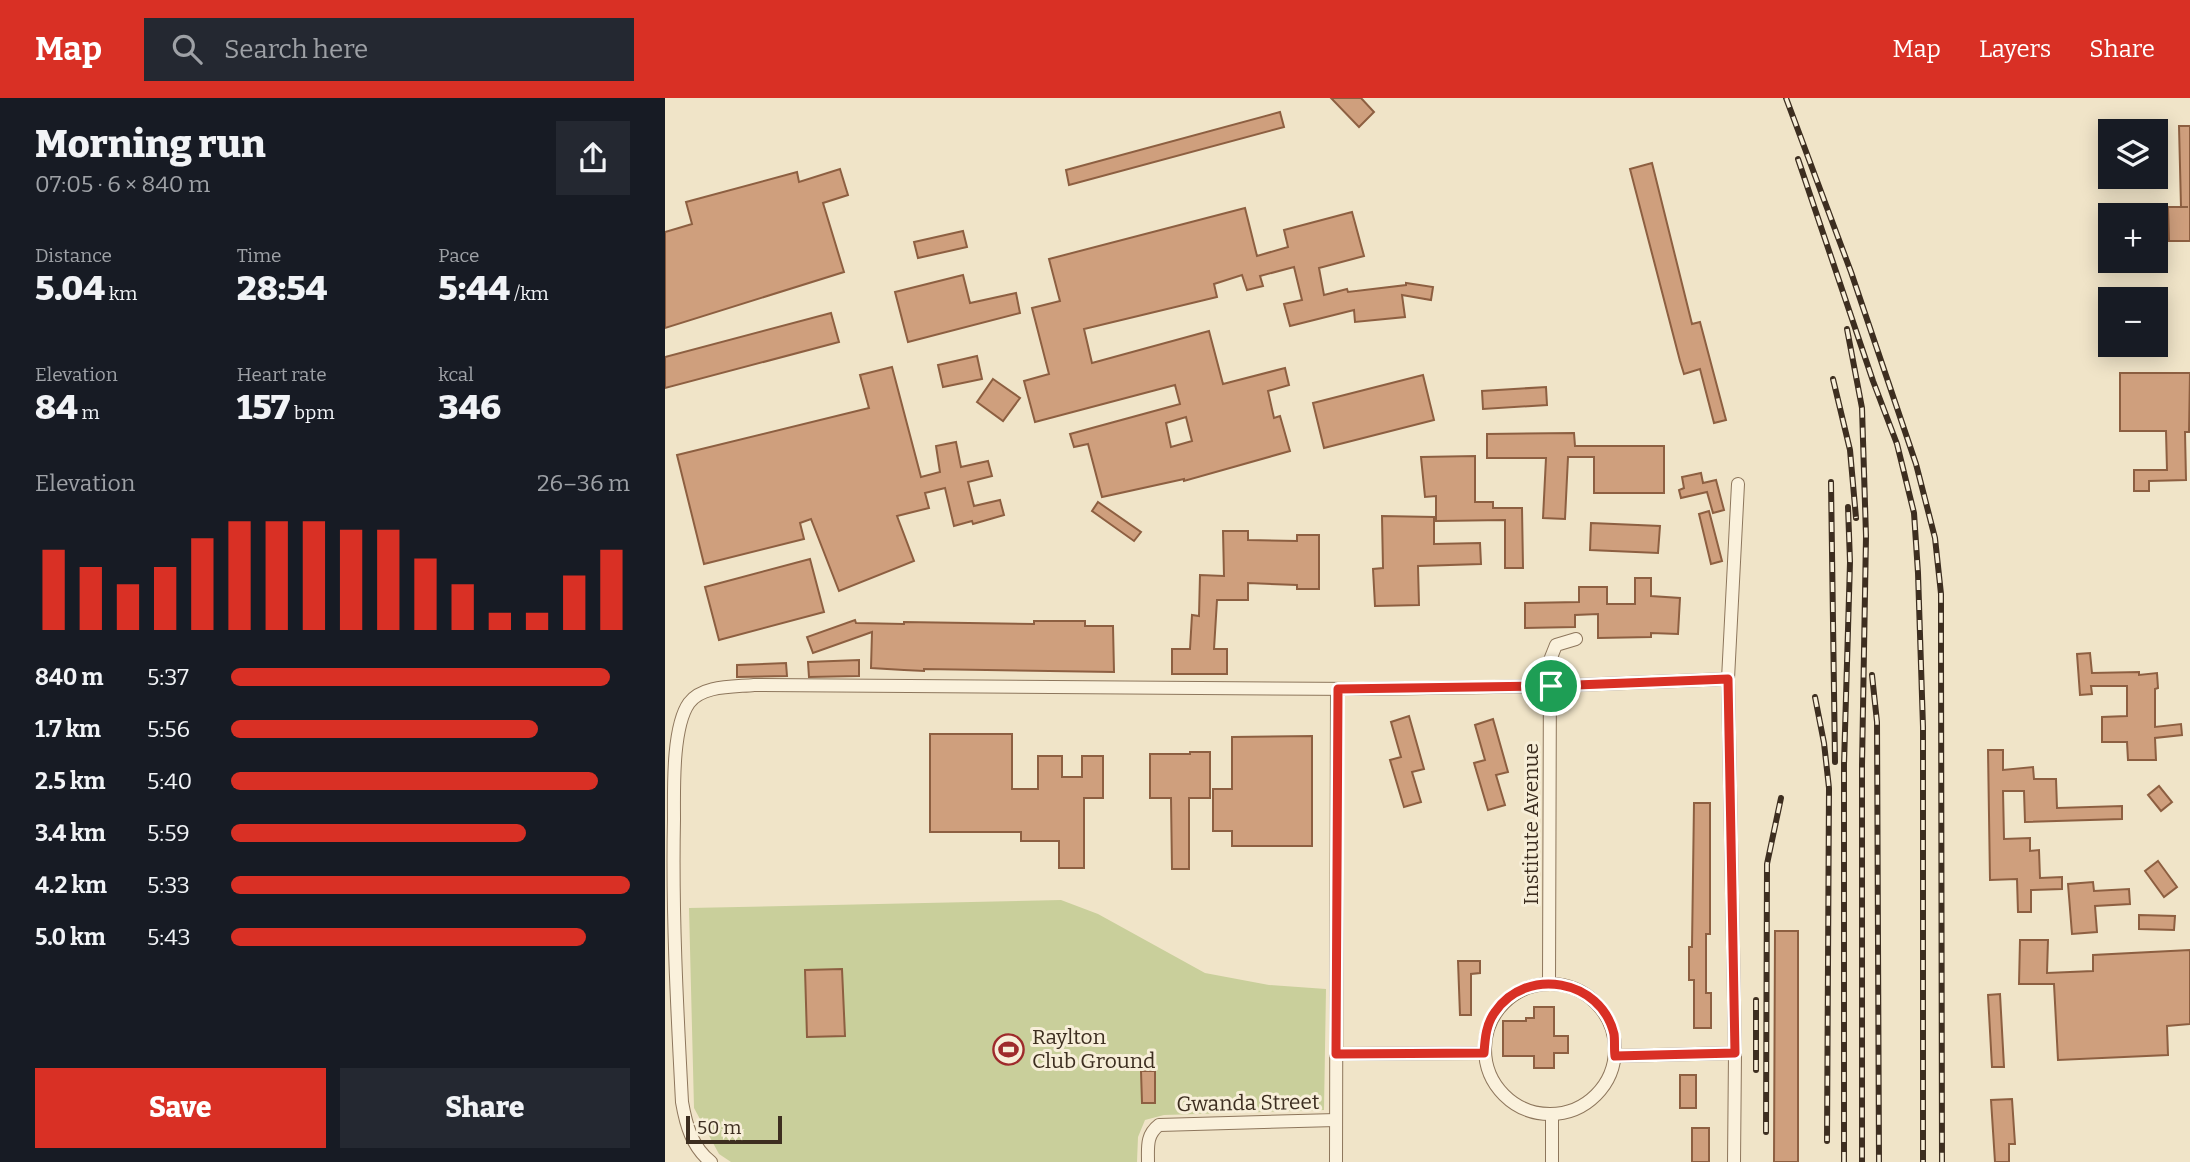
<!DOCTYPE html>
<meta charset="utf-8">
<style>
:root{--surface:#171b24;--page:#242831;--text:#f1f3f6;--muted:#9ea1a6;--accent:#d93025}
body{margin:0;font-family:Bitter,serif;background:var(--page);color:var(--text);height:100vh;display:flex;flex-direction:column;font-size:26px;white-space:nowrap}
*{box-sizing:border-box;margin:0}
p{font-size:23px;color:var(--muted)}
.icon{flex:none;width:38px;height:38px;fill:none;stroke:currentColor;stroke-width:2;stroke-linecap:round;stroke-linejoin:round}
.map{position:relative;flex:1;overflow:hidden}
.sheet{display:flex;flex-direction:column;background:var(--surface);width:665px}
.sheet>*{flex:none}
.controls{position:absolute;left:1433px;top:21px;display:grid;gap:14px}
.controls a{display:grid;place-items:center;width:70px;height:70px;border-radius:0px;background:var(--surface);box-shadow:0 4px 18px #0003;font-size:35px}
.scale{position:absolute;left:21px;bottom:18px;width:96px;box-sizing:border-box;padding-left:7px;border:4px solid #3d2e20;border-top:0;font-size:19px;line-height:24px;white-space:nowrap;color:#3d2e20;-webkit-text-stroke:5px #f7eed8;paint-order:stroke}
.pin{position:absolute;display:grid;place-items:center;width:60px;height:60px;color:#fff;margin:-30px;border:4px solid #fff;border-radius:50%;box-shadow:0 2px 7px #0007}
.round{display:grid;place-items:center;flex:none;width:74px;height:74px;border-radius:0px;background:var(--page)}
.headline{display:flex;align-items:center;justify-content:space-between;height:119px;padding:0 35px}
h1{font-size:38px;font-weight:800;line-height:52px}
.metrics{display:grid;grid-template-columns:repeat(3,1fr);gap:10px;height:119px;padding:7px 35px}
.metrics div{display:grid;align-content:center}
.metrics b{font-size:35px;font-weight:800}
.metrics small{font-size:19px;font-weight:400}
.metrics p{font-size:19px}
.chart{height:196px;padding:14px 35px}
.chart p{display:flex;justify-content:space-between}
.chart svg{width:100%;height:126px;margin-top:7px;stroke:var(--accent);stroke-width:6}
.action{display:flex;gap:14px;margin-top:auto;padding:14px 35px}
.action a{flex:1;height:80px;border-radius:0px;background:var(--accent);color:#fff;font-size:28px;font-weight:800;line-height:80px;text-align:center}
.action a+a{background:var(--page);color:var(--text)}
ul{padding:0 35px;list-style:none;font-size:23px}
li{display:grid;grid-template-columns:112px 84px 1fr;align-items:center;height:52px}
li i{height:18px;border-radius:9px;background:var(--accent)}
header{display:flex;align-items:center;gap:42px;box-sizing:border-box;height:98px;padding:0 35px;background:var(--accent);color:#fff}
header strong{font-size:33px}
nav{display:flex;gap:38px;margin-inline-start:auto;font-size:24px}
.search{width:490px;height:63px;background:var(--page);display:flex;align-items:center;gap:18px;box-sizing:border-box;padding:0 24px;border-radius:0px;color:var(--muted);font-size:26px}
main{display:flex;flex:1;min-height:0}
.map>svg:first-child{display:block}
.green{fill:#c9cf9b}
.building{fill:#cf9f7d;stroke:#8d5f41;stroke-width:2;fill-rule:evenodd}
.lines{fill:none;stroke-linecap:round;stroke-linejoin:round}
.minor-casing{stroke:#8d765c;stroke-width:14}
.minor{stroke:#faf1dc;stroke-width:12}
.rail-casing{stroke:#3d2e20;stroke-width:6}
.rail{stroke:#f7eed8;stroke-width:3.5;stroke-dasharray:10;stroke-linecap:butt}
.route-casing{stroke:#fff;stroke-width:14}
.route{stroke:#d93025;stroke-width:9}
.labels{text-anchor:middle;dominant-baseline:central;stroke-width:6;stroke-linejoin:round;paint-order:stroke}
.street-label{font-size:21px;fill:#3d2e20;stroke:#f7eed8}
.poi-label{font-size:21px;fill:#3d2e20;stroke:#f7eed8;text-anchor:start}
</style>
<header>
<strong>Map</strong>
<div class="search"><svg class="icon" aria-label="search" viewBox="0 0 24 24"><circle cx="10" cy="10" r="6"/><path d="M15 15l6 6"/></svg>Search here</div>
<nav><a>Map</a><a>Layers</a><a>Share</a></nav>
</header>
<main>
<section class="sheet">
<div class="headline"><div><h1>Morning run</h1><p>07:05 · 6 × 840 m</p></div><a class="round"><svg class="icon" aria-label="share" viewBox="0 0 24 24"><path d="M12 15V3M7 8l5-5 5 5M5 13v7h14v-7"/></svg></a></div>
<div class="metrics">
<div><p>Distance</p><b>5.04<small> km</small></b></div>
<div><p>Time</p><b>28:54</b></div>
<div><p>Pace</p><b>5:44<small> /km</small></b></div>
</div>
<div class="metrics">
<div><p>Elevation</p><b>84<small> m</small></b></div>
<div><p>Heart rate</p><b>157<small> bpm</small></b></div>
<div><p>kcal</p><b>346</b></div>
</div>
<div class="chart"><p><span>Elevation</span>26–36 m</p>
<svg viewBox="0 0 160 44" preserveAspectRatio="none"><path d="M5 44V16M15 44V22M25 44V28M35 44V22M45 44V12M55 44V6M65 44V6M75 44V6M85 44V9M95 44V9M105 44V19M115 44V28M125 44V38M135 44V38M145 44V25M155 44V16"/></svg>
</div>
<ul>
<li><b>840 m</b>5:37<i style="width:95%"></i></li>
<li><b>1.7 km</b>5:56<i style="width:77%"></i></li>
<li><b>2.5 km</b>5:40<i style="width:92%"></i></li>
<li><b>3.4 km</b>5:59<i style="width:74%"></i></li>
<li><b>4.2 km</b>5:33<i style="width:100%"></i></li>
<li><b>5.0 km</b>5:43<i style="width:89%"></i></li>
</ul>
<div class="action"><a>Save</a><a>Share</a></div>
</section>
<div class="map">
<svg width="1525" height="1064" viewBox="0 0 1525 1064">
<rect width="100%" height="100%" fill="#f0e4c8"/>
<path class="green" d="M396,802L433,816L540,875L604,887L661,891L659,1012L499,1017L480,1022L473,1039L472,1064H66L54,1056L29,1010L24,810Z"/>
<g class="building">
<path d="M666,0H696L709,14L694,29Z"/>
<path d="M615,14L619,29L404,87L401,72Z"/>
<path d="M1514,28H1525V143H1504L1503,109H1523H1516Z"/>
<path d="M987,65L1027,226L1035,224L1061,322L1049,325L1035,271L1019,276L1015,263L965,71Z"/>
<path d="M175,71L183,97L158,105L179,174L0,230V134L27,126L21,104L132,74L134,84Z"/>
<path d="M580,110L592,158L623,149L619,132L687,114L699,158L654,170L659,197L682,191L683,194L741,187V185L768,189L766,202L737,197L740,219L690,224L689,212L625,228L619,206L637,202L629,169L595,178L598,188L582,192L577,177L549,186L552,199L419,231L427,265L544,233L558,286L620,270L624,287L603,293L609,320L615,318L625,353L519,383V381L437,399L423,346L409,349L405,336L515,306L510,287L370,324L359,283L384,276L367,210L395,203L384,161ZM521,319L527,343L506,349L501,325Z"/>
<path d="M298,133L302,149L253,160L249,144Z"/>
<path d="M298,177L305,205L351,195L355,215L243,244L230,194Z"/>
<path d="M166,215L174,244L0,290V259Z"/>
<path d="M312,258L317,281L278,289L273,267Z"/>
<path d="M227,269L256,379L275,374L271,348L291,344L296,369L323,363L327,378L303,384L309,408L335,402L339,417L308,426L307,423L289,428L280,390L260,395L264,410L232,418L249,463L174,493L146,421L135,425L139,441L39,466L12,357L204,310L195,277Z"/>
<path d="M1455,275H1525L1524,334H1520L1521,382L1484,383V393H1469V372H1502L1501,333H1455Z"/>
<path d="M758,277L769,322L659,350L648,305Z"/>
<path d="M328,281L355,300L338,323L312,304Z"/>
<path d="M881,289L882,307L818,311L817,293Z"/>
<path d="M909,335L910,348H999V395H929V359H903L900,421L878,420L881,360H822V336Z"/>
<path d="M810,358V404H828V410H857L858,470H840V422L771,423V398L760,399L756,359Z"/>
<path d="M1036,375L1038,385L1051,382L1059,412L1048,415L1042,394L1016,400L1014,392L1019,390L1017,379Z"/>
<path d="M433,404L476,434L469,443L427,413Z"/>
<path d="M1044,413L1057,463L1046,466L1034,416Z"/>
<path d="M717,418L769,419V446L815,445L816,466L753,468L754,507L710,508L708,471L718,470Z"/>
<path d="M926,425L995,428L993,455L925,452Z"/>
<path d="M558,433H583V442L632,443V437H654V491H632V487L583,485V502H552L549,551H562V576H507V551H525L527,517L534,518L535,477L559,478Z"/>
<path d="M145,461L159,514L54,542L40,489Z"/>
<path d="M970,480H986V498L1015,500L1013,536L986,535V539L933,540V516L910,517V529L860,530V505L914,504V489H942V506H970Z"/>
<path d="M190,522L191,525L239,526V524L369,526V523H420V528H448L449,574L259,571V573L239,572L206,570L207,534L148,555L142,539Z"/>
<path d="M1425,555L1427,575L1474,574V577L1492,575L1493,590L1490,591V629L1516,626L1517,637L1490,640L1491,662H1463L1462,644H1437V619L1462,618V588H1426L1427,596L1415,597L1412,556Z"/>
<path d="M194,562V578L144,579L143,564Z"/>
<path d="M121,565L122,578L72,579V567Z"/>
<path d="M744,618L759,671L747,674L756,704L739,709L725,662L736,659L726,624Z"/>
<path d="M828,621L843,674L831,677L840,707L823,712L809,665L820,662L810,627Z"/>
<path d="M265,636H347V691H373V658H397V679H417V658H438V700H419V770H394V743H356V734H265Z"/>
<path d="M647,638V748H567V733H548V691H567V639Z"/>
<path d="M1323,652H1338V672L1368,669L1369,681H1391L1392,710L1457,708V721L1360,724L1359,693H1338L1339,741L1365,740V753L1374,752L1375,780L1397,779V791L1366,792V814H1353L1352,781L1325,782Z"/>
<path d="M525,654H545V700H524V771H507L506,700H485V656H525Z"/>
<path d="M1494,688L1507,704L1496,713L1483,697Z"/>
<path d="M1029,705H1045V836H1041V895H1046V930H1029V882H1024V849H1027Z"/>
<path d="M1493,763L1512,789L1499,799L1480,773Z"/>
<path d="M1428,784L1429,793L1464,791L1465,806L1430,808L1432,834L1407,836L1403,786Z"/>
<path d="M1474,817L1510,818L1509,832L1474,831Z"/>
<path d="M1110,833H1133V1064H1109Z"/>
<path d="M1355,842H1383L1382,875L1428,873V857L1525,852V926L1502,928L1503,957L1393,962L1389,886H1354Z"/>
<path d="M793,863H815V875L806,876V917H795Z"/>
<path d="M177,871L180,938L142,939L140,872Z"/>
<path d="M1335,896L1339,969H1327L1323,897Z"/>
<path d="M869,909H889V938H903V955H889V970H869V958H838V923H861V920H869Z"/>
<path d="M476,973H490V1005H477Z"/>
<rect x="1015" y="977" width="16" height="33"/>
<path d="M1347,1001L1350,1046H1344V1064H1330L1326,1002Z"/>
<rect x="1027" y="1030" width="17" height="34"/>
</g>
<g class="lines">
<defs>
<g id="minor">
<path d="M884,885L885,562L891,547L911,541"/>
<circle cx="885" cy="951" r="65"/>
<path d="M671,956L819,955"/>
<path d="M950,958L1070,955"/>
<path d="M46,1064C27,1049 21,1027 17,1004C12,909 7,815 9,721C9,692 7,629 24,605C37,587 69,589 89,587L697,591L886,588L1063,581"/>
<path d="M483,1064C483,1049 481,1037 494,1027L671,1022"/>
<path d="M671,1064L672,591"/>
<path d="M887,1064V1017"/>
<path d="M1069,1064L1070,955L1063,581L1073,386"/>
</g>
</defs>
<use href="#minor" class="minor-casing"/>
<use href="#minor" class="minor"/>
<defs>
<g id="rail">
<path d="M1121,0L1186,174L1251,366L1270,440L1276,496V556L1277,1064"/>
<path d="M1133,61L1208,283L1232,346L1249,415L1253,475L1258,629V1064"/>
<path d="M1182,231L1197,310L1201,438L1197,667V1064"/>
<path d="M1168,281L1185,352L1191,420"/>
<path d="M1166,384L1170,664"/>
<path d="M1207,577L1212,624L1214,1064"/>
<path d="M1150,599L1159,645L1164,690L1162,1043"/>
<path d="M1091,972V902"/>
<path d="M1101,1034L1102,766L1116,700"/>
<path d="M1179,1064V666L1185,464L1183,409"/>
</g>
</defs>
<use href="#rail" class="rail-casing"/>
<use href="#rail" class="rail"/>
</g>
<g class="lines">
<defs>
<path id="route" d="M1063,581L1070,955L950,958C949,951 950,943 949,936C936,881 861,868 830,914C821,926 820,941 819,955L671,956L673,591L886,588Z"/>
</defs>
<use href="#route" class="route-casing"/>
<use href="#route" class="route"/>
</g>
<defs>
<symbol id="stadium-ring" viewBox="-11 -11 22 22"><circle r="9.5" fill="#f7eed8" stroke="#9e2a2b" stroke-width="1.5"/><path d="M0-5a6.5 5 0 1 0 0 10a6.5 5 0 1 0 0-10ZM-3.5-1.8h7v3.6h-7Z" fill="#9e2a2b"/></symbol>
</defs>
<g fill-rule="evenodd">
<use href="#stadium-ring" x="326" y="934" width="35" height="35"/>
</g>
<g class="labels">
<g class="street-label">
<text transform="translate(866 726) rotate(-90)">Institute Avenue</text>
<text transform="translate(583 1005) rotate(-1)">Gwanda Street</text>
</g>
<g class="poi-label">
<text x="367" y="939">Raylton<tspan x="367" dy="24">Club Ground</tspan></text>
</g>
</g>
</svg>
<div class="controls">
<a><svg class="icon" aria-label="layers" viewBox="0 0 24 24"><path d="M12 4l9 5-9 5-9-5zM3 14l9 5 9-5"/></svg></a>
<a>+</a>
<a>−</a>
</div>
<div class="scale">50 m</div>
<div class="pin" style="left:886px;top:588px;background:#1e9e55"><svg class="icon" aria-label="arrive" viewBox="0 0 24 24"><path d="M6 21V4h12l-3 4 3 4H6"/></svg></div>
</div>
</main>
